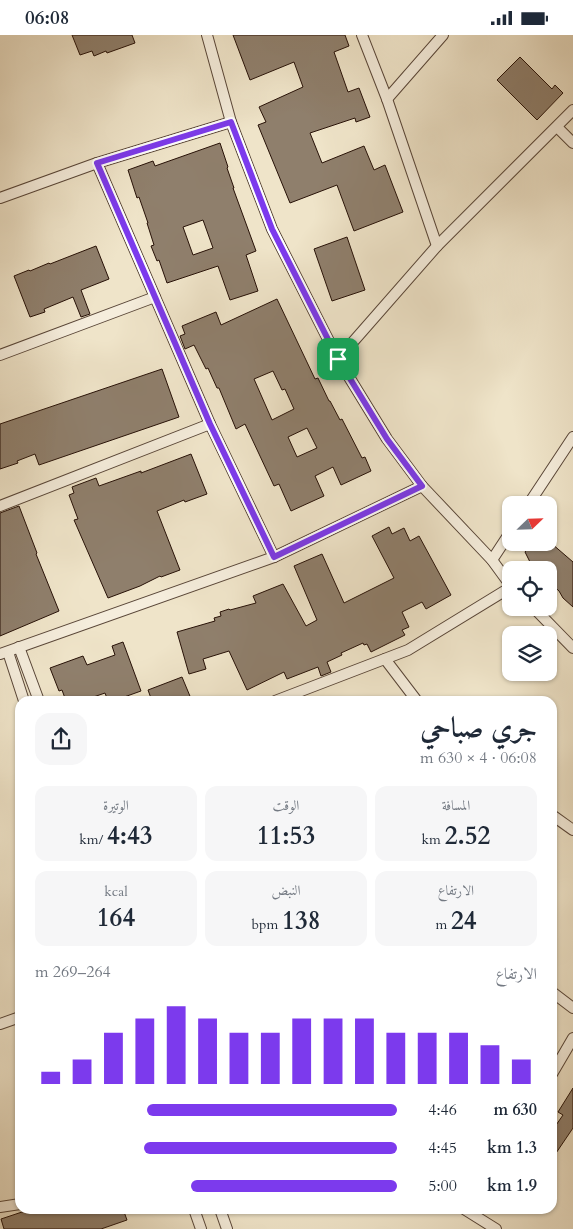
<!DOCTYPE html>
<html lang="ar">
<meta charset="utf-8">
<style>
:root{--surface:#fff;--page:#f6f6f7;--text:#1f2937;--muted:#747a83;--accent:#7c3aed}
body{margin:0;font-family:Cardo,Amiri,serif;background:var(--page);color:var(--text);direction:rtl;height:100vh;display:flex;flex-direction:column;font-size:19px;white-space:nowrap}
*{box-sizing:border-box;margin:0}
p{font-size:16px;color:var(--muted)}
.icon{flex:none;width:28px;height:28px;fill:none;stroke:currentColor;stroke-width:2;stroke-linecap:round;stroke-linejoin:round}
.map{position:relative;flex:1;overflow:hidden;direction:ltr}
.drawer{position:absolute;left:15px;top:661px;width:542px;height:518px;display:flex;flex-direction:column;background:var(--surface);border-radius:15px;box-shadow:0 1px 4px #0004;direction:rtl}
.drawer>*{flex:none}
.needle{width:32px;rotate:67deg}
.fabs{position:absolute;left:502px;top:461px;display:grid;gap:10px}
.fabs a{display:grid;place-items:center;width:55px;height:55px;border-radius:10px;background:var(--surface);box-shadow:0 1px 4px #0004;font-size:25px}
.pin{position:absolute;display:grid;place-items:center;width:42px;height:42px;color:#fff;margin:-21px;border-radius:10px;box-shadow:0 2px 8px #0006}
.round{display:grid;place-items:center;flex:none;width:52px;height:52px;border-radius:15px;background:var(--page)}
.summary{display:flex;align-items:center;justify-content:space-between;height:85px;padding:0 20px}
h1{font-size:28px;font-weight:600;line-height:38px}
.stats{display:grid;grid-template-columns:repeat(3,1fr);gap:8px;height:85px;padding:5px 20px}
.stats div{display:grid;align-content:center;border-radius:12px;background:var(--page);text-align:center}
.stats b{font-size:25px;font-weight:600}
.stats small{font-size:14px;font-weight:400}
.stats p{font-size:14px}
.chart{height:140px;padding:10px 20px}
.chart p{display:flex;justify-content:space-between}
.chart svg{width:100%;height:90px;margin-top:5px;stroke:var(--accent);stroke-width:6}
ul{padding:0 20px;list-style:none;font-size:16px}
li{display:grid;grid-template-columns:80px 60px 1fr;align-items:center;height:38px}
li i{height:12px;border-radius:6px;background:var(--accent)}
.status{display:flex;justify-content:space-between;align-items:center;height:35px;padding:0 25px;background:var(--surface);direction:ltr}
.status svg{height:14px;fill:currentColor}
.map>svg:first-child{display:block}
.building{fill:#8f7f6c;stroke:#271107;fill-rule:evenodd}
.lines{fill:none;stroke-linecap:round;stroke-linejoin:round}
.minor-casing{stroke:#594638;stroke-width:12}
.minor{stroke:#f5eddc;stroke-width:10}
.route-casing{stroke:#fff;stroke-width:10}
.route{stroke:#7c3aed;stroke-width:6}
</style>
<div class="status"><b>06:08</b><svg viewBox="0 0 49 12"><path d="M0 12V9h3v3zM5 12V6h3v6zM10 12V3h3v9zM15 12V0h3v12zM26 1h20v11H26zM47 4h2v5h-2z"/></svg></div>
<div class="map">
<svg width="573" height="1194" viewBox="0 0 573 1194">
<rect width="100%" height="100%" fill="#efe4c9"/>
<filter id="stains"><feTurbulence type="fractalNoise" baseFrequency=".004" numOctaves="4"/><feColorMatrix values="0 0 0 0 .2 0 0 0 0 .09 0 0 0 0 .02 0 0 0 .5 -.17"/></filter>
<radialGradient id="worn" r=".72"><stop offset=".6" stop-color="#630" stop-opacity="0"/><stop offset="1" stop-color="#630" stop-opacity=".3"/></radialGradient>
<g class="building">
<path d="M72,0H132L135,8L107,18L106,16L94,21L92,16L80,20Z"/>
<path d="M233,0H345L349,11L334,17L348,57L359,53L370,82L356,87L355,83L310,98L322,128L364,111L374,135L385,130L403,177L354,196L337,150L290,168L258,90L266,87L259,72L303,52L294,27L250,45Z"/>
<path d="M520,22L552,54L555,50L563,58L537,85L497,45Z"/>
<path d="M220,108L228,132L227,133L234,153H233L256,216L246,220L258,256L230,265L218,231L167,248L159,225L157,226L151,211L154,210L147,188H148L139,162L137,163L128,135L153,126L155,131ZM203,185L213,213L193,220L183,192Z"/>
<path d="M347,202L365,255L332,266L314,214Z"/>
<path d="M96,211L109,244L81,255L90,279L81,282L73,262L44,274L45,277L30,282L14,241L29,235L30,236L49,228L50,229Z"/>
<path d="M277,264L315,344L318,343L329,366H330L340,385L342,384L362,423L365,422L371,436L341,450L333,432L315,441L324,461L291,476L279,449L274,451L245,389L236,394L219,353H217L208,333L206,334L194,310L185,314L180,301L185,299L182,291L216,277L221,290ZM273,336L282,355L285,354L294,374L272,385L254,344ZM307,393L317,413L297,422L288,402Z"/>
<path d="M162,334L179,382L39,430L35,419L17,426L18,428L0,434V389Z"/>
<path d="M191,419L207,459L185,467L184,465L157,476L180,535L161,542L160,541L140,551L108,563L74,485L78,484L69,460L74,458L72,452L96,443L99,451L141,436V438Z"/>
<path d="M19,471L37,518L36,519L59,576L0,601V478Z"/>
<path d="M389,492L392,499L404,493L410,506L419,501L451,560L426,574L422,567L402,577L409,592L402,595L405,600L371,617L367,609L364,610L363,608L341,618L342,620L327,627L331,637L321,641L318,632L287,644L284,637L247,655L229,616L203,624L206,634L189,639L177,597L215,586L214,583L221,581L220,577L229,574L230,575L256,568L253,561L283,549L306,591L317,585L294,531L322,519L344,568L394,543L372,501Z"/>
<path d="M532,508H551L573,527V572L563,563L559,556L549,547V535H537L532,531L525,517Z"/>
<path d="M123,607L141,656L113,666H108L105,658L82,666H66L62,655L59,656L50,633L83,621L87,630L115,620L112,611Z"/>
<path d="M182,642L192,666H152L148,655Z"/>
<path d="M573,1053V1093L552,1124V1096L563,1080L558,1077Z"/>
<path d="M31,1174H123L127,1185L101,1194H4L1,1184Z"/>
</g>
<g class="lines">
<defs>
<g id="minor">
<path d="M207,0L231,87L272,194L338,324L387,404L422,451L492,525L511,551"/>
<path d="M362,0L387,64L437,211"/>
<path d="M387,64L443,0"/>
<path d="M557,92L573,108"/>
<path d="M97,128L210,389L274,522"/>
<path d="M0,163L97,128L231,87"/>
<path d="M0,320L155,262"/>
<path d="M338,324L437,211L573,75"/>
<path d="M528,470L573,402"/>
<path d="M0,471L210,389"/>
<path d="M492,525L511,496"/>
<path d="M533,572L573,613"/>
<path d="M19,612L39,666"/>
<path d="M8,617L24,666"/>
<path d="M0,619L274,522L422,451"/>
<path d="M385,624L417,666"/>
<path d="M275,666L408,615L511,552"/>
<path d="M552,780L573,795"/>
<path d="M552,957L573,973"/>
<path d="M0,989L20,982"/>
<path d="M552,1039L573,1003"/>
<path d="M0,1172L20,1169"/>
<path d="M194,1174L201,1194"/>
<path d="M220,1174L227,1194"/>
<path d="M464,1174L496,1194"/>
</g>
</defs>
<use href="#minor" class="minor-casing"/>
<use href="#minor" class="minor"/>
</g>
<g class="lines">
<defs>
<path id="route" d="M231,87L272,194L338,324L387,404L422,451L274,522L210,389L97,128Z"/>
</defs>
<use href="#route" class="route-casing"/>
<use href="#route" class="route"/>
</g>
<rect width="100%" height="100%" filter="url(#stains)"/>
<rect width="100%" height="100%" fill="url(#worn)"/>
</svg>
<div class="fabs">
<a><svg class="needle" viewBox="-14 -14 28 28"><path d="M0-13l5 13h-10z" fill="#e53935"/><path d="M0 13l5-13h-10z" fill="#747a83"/></svg></a>
<a><svg class="icon" aria-label="locate" viewBox="0 0 24 24"><circle cx="12" cy="12" r="6"/><path d="M12 2v4M12 18v4M2 12h4M18 12h4"/></svg></a>
<a><svg class="icon" aria-label="layers" viewBox="0 0 24 24"><path d="M12 4l9 5-9 5-9-5zM3 14l9 5 9-5"/></svg></a>
</div>
<div class="pin" style="left:338px;top:324px;background:#1e9e55"><svg class="icon" aria-label="arrive" viewBox="0 0 24 24"><path d="M6 21V4h12l-3 4 3 4H6"/></svg></div>
<section class="drawer">
<div class="summary"><div><h1>جري صباحي</h1><p>06:08 · 4 × 630 m</p></div><a class="round"><svg class="icon" aria-label="share" viewBox="0 0 24 24"><path d="M12 15V3M7 8l5-5 5 5M5 13v7h14v-7"/></svg></a></div>
<div class="stats">
<div><p>المسافة</p><b>2.52<small> km</small></b></div>
<div><p>الوقت</p><b>11:53</b></div>
<div><p>الوتيرة</p><b>4:43<small> /km</small></b></div>
</div>
<div class="stats">
<div><p>الارتفاع</p><b>24<small> m</small></b></div>
<div><p>النبض</p><b>138<small> bpm</small></b></div>
<div><p>kcal</p><b>164</b></div>
</div>
<div class="chart"><p><span>الارتفاع</span>264–269 m</p>
<svg viewBox="0 0 160 44" preserveAspectRatio="none"><path d="M5 44V38M15 44V32M25 44V19M35 44V12M45 44V6M55 44V12M65 44V19M75 44V19M85 44V12M95 44V12M105 44V12M115 44V19M125 44V19M135 44V19M145 44V25M155 44V32"/></svg>
</div>
<ul>
<li><b>630 m</b>4:46<i style="width:69%"></i></li>
<li><b>1.3 km</b>4:45<i style="width:70%"></i></li>
<li><b>1.9 km</b>5:00<i style="width:57%"></i></li>
</ul>
</section>
</div>
